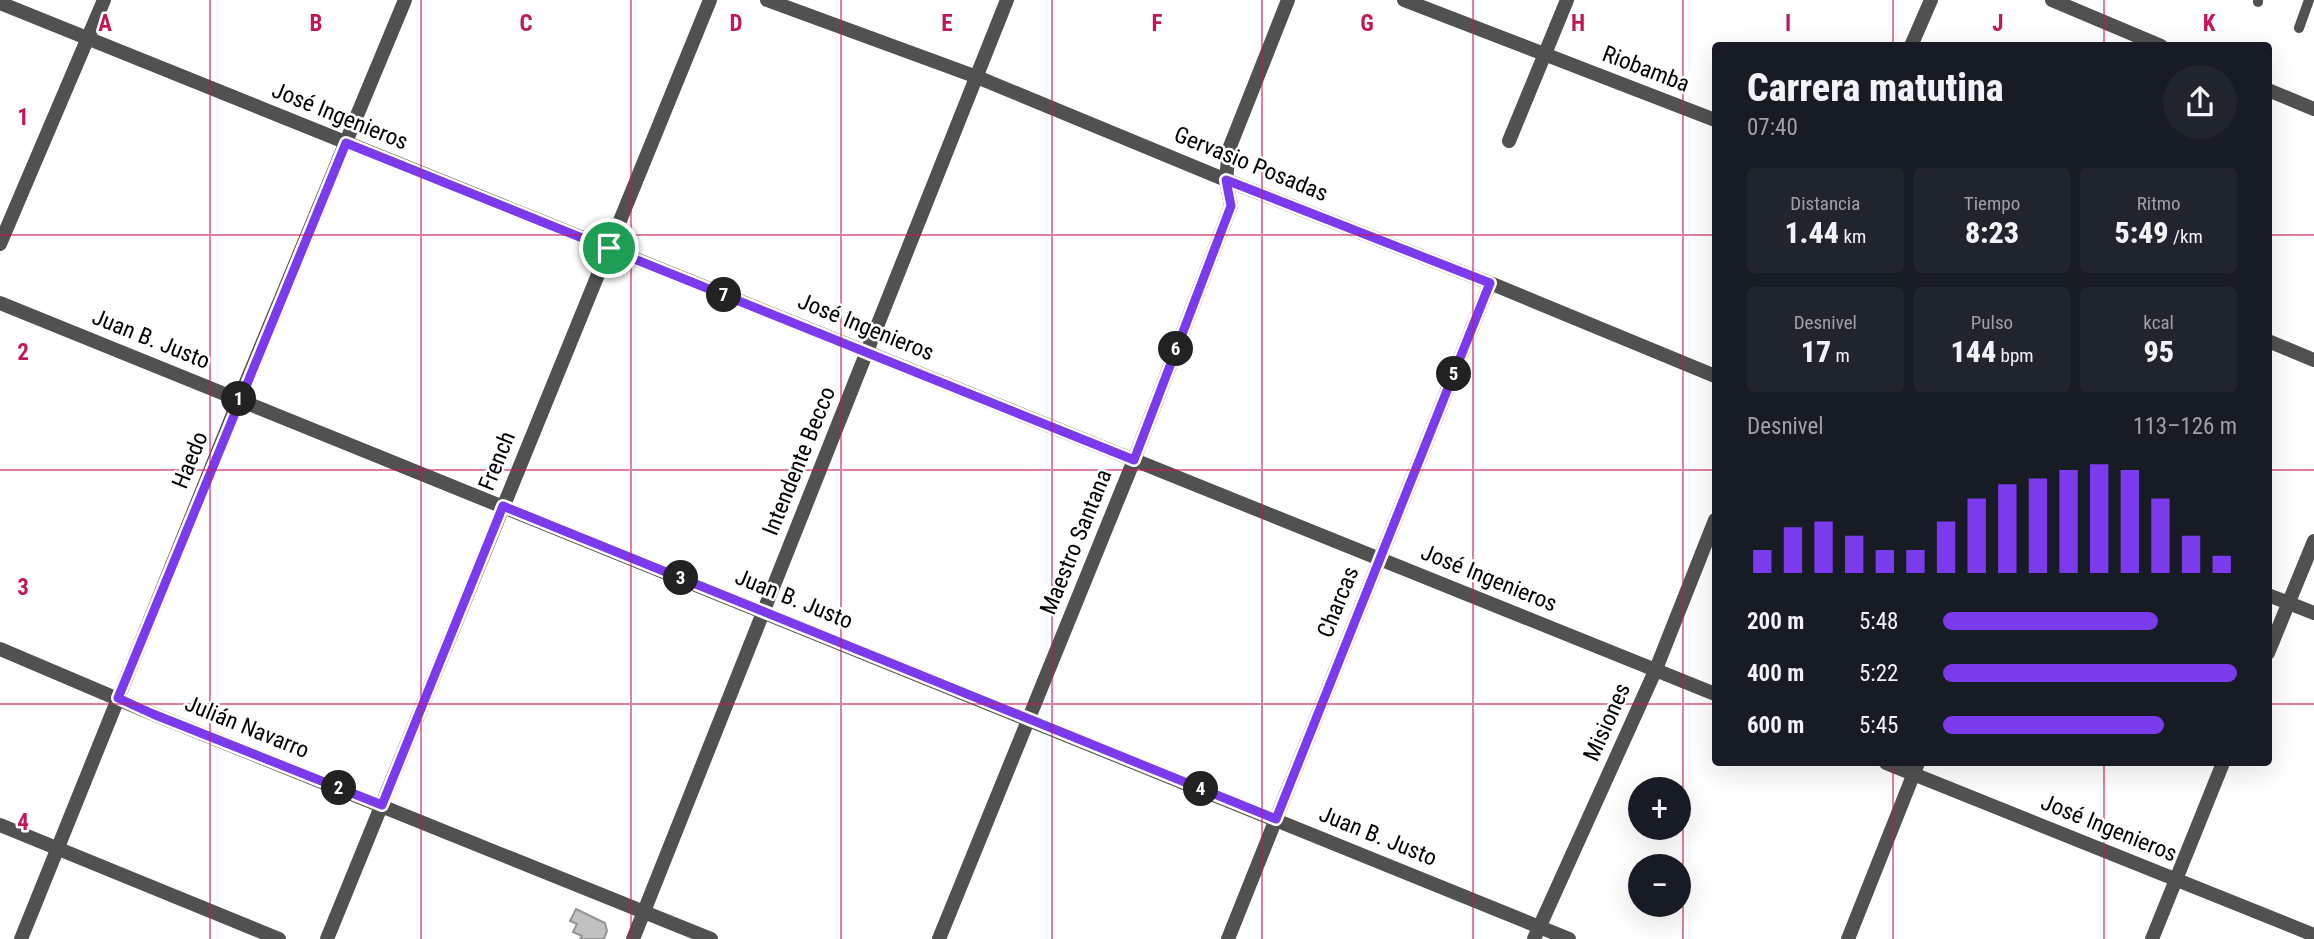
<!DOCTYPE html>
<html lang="es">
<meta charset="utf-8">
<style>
:root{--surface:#171b24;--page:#20242c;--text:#f1f3f6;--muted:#9ea1a6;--accent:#7c3aed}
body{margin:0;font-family:"Roboto Condensed",sans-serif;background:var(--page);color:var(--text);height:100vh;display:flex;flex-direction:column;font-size:26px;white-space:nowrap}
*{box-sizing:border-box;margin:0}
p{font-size:23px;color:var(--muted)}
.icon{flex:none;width:38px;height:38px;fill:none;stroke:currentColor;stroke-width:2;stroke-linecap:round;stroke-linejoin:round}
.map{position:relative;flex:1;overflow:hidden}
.sheet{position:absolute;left:1712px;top:42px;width:560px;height:724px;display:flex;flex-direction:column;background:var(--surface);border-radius:7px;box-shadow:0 7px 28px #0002}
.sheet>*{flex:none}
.buttons{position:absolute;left:1628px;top:777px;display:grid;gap:14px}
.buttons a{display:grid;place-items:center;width:63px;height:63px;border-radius:50%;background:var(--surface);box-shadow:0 7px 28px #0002;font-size:35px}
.pin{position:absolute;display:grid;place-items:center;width:60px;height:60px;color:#fff;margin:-30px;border:4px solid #fff;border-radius:50%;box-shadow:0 2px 7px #0007}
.km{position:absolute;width:35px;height:35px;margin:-18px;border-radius:50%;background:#222;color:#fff;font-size:19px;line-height:35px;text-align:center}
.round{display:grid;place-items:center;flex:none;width:74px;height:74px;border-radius:37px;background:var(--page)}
.head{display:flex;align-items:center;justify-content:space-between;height:119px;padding:0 35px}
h1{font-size:38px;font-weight:800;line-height:52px}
.stats{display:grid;grid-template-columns:repeat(3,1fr);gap:10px;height:119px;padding:7px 35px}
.stats div{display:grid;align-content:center;border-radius:7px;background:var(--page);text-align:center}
.stats b{font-size:30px;font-weight:800}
.stats small{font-size:19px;font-weight:400}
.stats p{font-size:19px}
.chart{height:196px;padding:14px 35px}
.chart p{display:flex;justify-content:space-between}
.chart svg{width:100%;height:126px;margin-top:7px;stroke:var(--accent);stroke-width:6}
ul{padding:0 35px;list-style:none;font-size:23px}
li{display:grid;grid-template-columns:112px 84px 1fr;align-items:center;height:52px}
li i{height:18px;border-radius:9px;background:var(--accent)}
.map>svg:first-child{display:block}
.building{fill:#c0c0c0;stroke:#959595;stroke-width:2}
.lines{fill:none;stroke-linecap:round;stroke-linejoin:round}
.service{stroke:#515151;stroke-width:10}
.minor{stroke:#515151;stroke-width:14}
.tertiary{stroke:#515151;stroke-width:14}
.route-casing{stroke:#fff;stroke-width:14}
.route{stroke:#7c3aed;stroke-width:9}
.grid{fill:none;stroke:#c2185b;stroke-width:2;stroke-opacity:0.55}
.labels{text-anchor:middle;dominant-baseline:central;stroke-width:5;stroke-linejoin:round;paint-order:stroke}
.street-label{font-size:23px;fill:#000;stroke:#fff}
.grid-label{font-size:23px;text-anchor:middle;font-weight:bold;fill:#c2185b;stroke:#fff;stroke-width:5;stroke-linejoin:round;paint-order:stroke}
</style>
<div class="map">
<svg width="2314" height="939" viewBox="0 0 2314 939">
<rect width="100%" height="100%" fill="#fff"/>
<path class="building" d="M576,909L605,923L607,931L604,939H580L582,936L573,932L577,924L570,921Z"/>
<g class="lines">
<g class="service">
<path d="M2258,2V0"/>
<path d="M2299,28L2309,0"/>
</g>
<g class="minor">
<path d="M767,0L977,77L1226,180L1490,283L1715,376"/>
<path d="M1404,0L1715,120"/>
<path d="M0,3L1715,694"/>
<path d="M1911,46L1931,0"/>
<path d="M1509,141L1567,0"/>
<path d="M0,244L104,0"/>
<path d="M0,303L1569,939"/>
<path d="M2268,341L2314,360"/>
<path d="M2268,595L2314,613"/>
<path d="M0,649L153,714L711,939"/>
<path d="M2268,653L2314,541"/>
<path d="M1886,763L2314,935"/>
<path d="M0,825L279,939"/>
<path d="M21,939L239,399L405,0"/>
<path d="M327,939L710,0"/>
<path d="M633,939L1007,0"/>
<path d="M939,939L1134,460L1231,206L1226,180L1229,149L1288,0"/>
<path d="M1228,939L1490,283"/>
<path d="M1534,939L1656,669L1715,520"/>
<path d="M1848,939L1918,763"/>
<path d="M2152,939L2223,763"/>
</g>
<g class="tertiary">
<path d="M2052,0L2161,46"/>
<path d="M2268,90L2314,109"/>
</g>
</g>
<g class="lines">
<defs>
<path id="route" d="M346,143L1134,460L1231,206L1226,180L1490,283L1276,819L503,506L382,805L153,714L118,698Z"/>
</defs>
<use href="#route" class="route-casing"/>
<use href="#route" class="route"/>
</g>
<path class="grid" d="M210,0V939M421,0V939M631,0V939M841,0V939M1052,0V939M1262,0V939M1473,0V939M1683,0V939M1893,0V46M2104,0V46M0,235H1715M2268,235H2314M0,470H1715M2268,470H2314M0,704H1715M2268,704H2314M1893,763V939M2104,763V939"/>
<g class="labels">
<g class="street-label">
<text transform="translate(1646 69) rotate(21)">Riobamba</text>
<text transform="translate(340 116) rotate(22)">José Ingenieros</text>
<text transform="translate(1251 164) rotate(22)">Gervasio Posadas</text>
<text transform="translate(866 327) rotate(22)">José Ingenieros</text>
<text transform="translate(151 339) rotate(22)">Juan B. Justo</text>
<text transform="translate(190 460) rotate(-68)">Haedo</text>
<text transform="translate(497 461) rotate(-68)">French</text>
<text transform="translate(799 461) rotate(-68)">Intendente Becco</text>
<text transform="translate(1076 542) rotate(-68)">Maestro Santana</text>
<text transform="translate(1489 578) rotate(22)">José Ingenieros</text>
<text transform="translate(794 599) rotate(22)">Juan B. Justo</text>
<text transform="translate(1338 602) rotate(-68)">Charcas</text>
<text transform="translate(1607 722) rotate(-66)">Misiones</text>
<text transform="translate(247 727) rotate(22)">Julián Navarro</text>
<text transform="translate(2109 828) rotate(22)">José Ingenieros</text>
<text transform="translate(1378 836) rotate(22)">Juan B. Justo</text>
</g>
</g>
<g class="grid-label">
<text x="105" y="31">A</text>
<text x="316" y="31">B</text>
<text x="526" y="31">C</text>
<text x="736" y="31">D</text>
<text x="947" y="31">E</text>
<text x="1157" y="31">F</text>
<text x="1367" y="31">G</text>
<text x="1578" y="31">H</text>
<text x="1788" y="31">I</text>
<text x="1998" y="31">J</text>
<text x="2209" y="31">K</text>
<text x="23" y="125">1</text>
<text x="23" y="360">2</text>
<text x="23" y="595">3</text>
<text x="23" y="830">4</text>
</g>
</svg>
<div class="buttons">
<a>+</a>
<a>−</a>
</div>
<div class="pin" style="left:609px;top:248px;background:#1e9e55"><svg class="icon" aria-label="arrive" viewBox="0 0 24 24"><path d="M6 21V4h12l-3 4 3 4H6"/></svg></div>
<b class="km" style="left:239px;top:399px">1</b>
<b class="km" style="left:339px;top:788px">2</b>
<b class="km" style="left:681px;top:578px">3</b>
<b class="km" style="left:1201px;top:789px">4</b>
<b class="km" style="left:1454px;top:374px">5</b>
<b class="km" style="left:1176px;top:349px">6</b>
<b class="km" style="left:724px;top:295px">7</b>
<section class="sheet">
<div class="head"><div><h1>Carrera matutina</h1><p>07:40</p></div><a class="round"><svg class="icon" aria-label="share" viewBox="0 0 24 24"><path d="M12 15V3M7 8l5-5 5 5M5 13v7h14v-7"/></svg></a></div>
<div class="stats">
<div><p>Distancia</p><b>1.44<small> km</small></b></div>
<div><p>Tiempo</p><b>8:23</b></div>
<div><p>Ritmo</p><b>5:49<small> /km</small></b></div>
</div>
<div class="stats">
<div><p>Desnivel</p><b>17<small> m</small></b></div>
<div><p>Pulso</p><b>144<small> bpm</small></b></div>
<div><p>kcal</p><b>95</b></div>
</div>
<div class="chart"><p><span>Desnivel</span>113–126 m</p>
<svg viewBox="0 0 160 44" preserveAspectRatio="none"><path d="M5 44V36M15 44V28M25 44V26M35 44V31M45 44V36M55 44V36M65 44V26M75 44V18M85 44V13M95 44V11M105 44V8M115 44V6M125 44V8M135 44V18M145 44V31M155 44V38"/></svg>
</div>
<ul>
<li><b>200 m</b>5:48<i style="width:73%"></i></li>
<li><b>400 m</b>5:22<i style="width:100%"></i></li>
<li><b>600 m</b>5:45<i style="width:75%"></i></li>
</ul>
</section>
</div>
